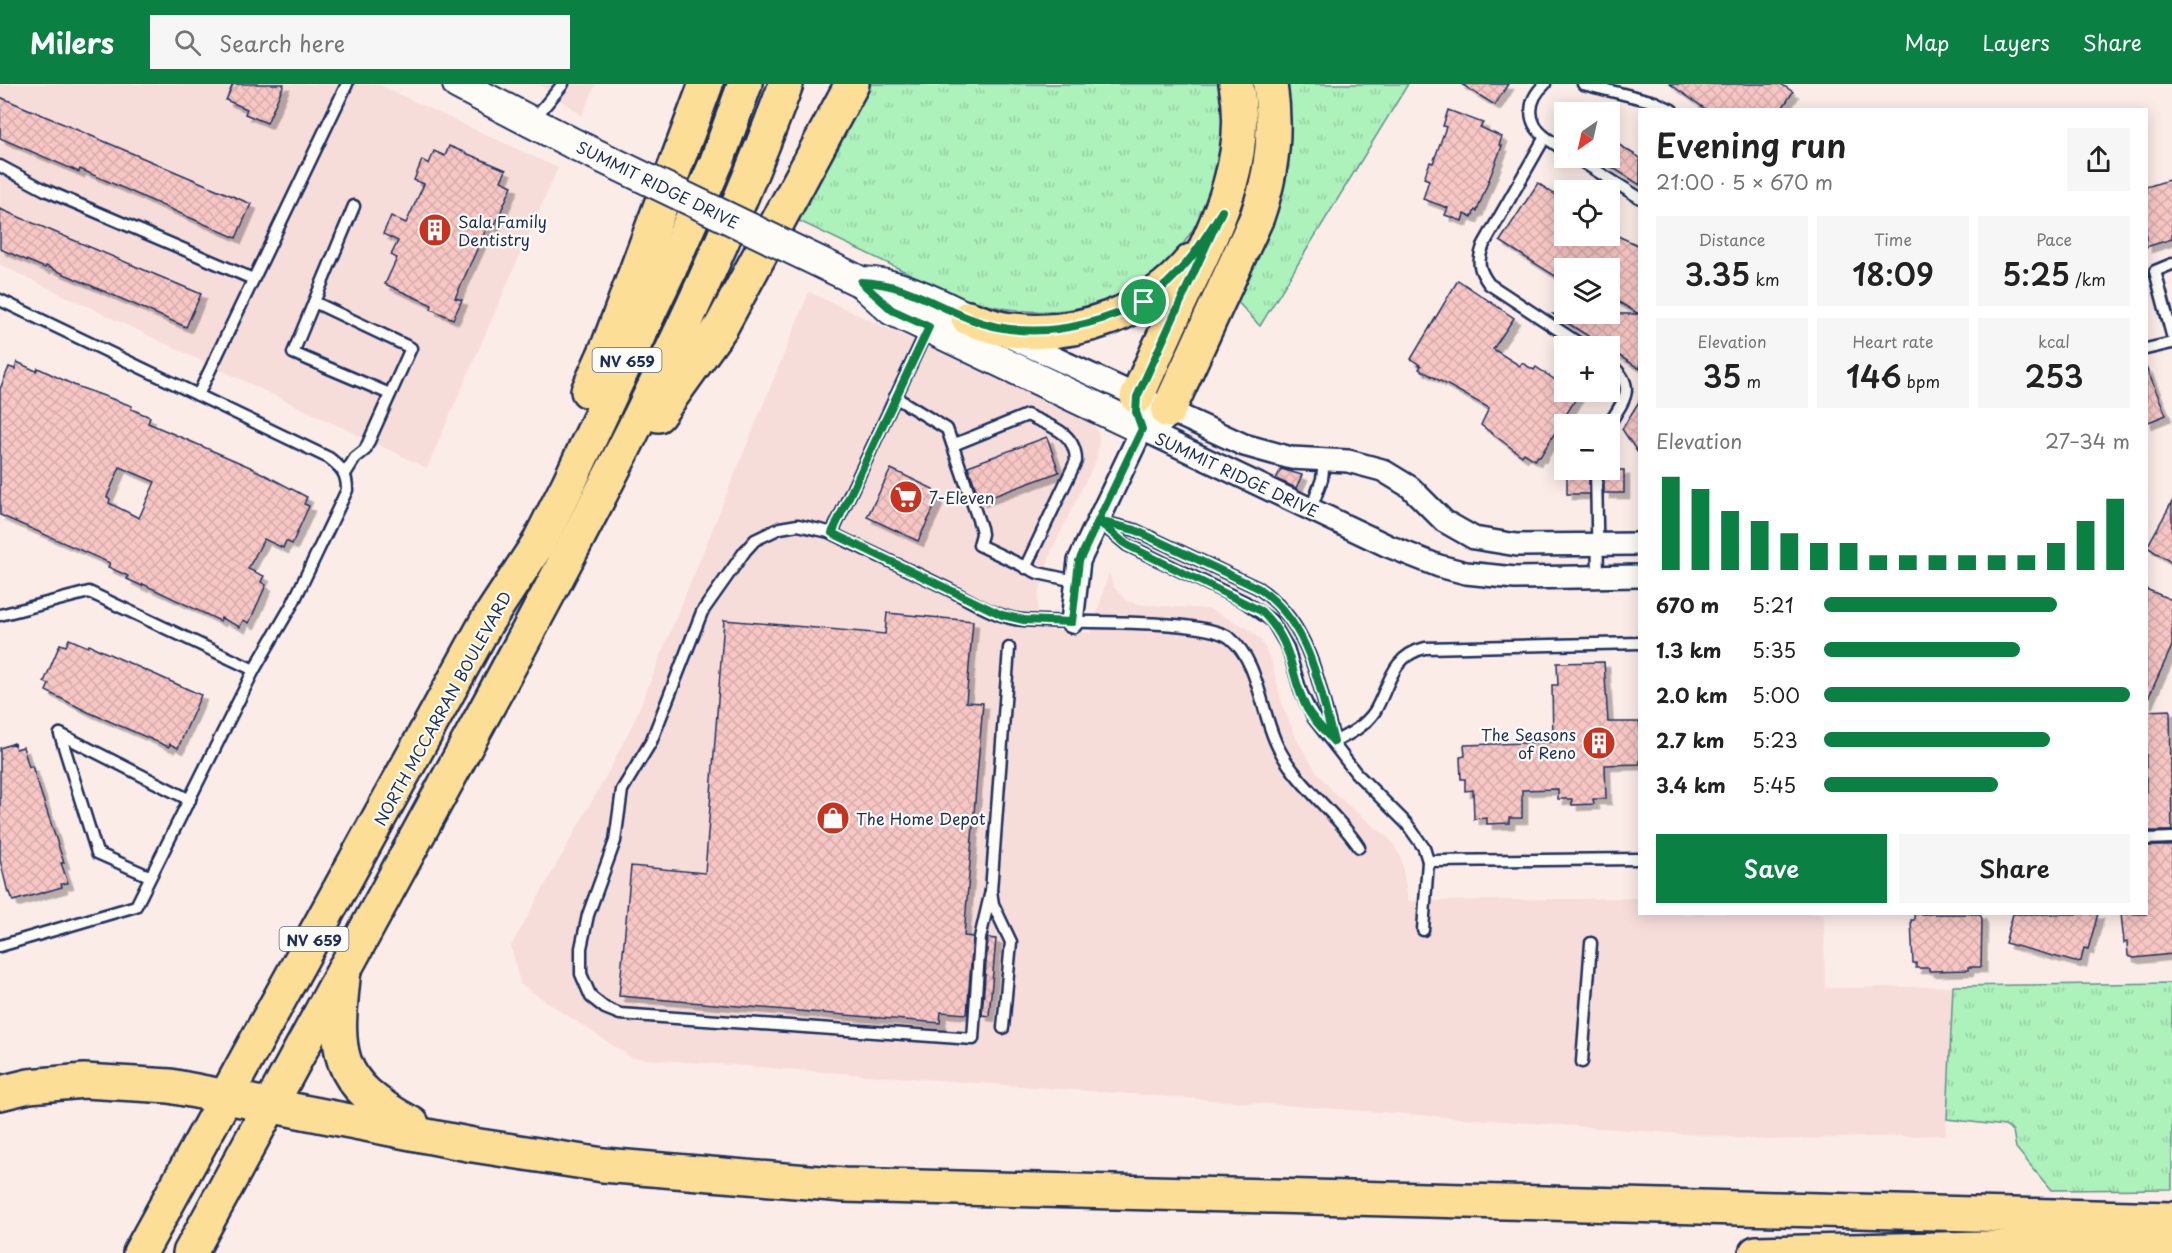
<!DOCTYPE html>
<meta charset="utf-8">
<style>
:root{--surface:#fff;--page:#f6f6f6;--text:#222;--muted:#767676;--accent:#0b8043}
body{margin:0;font-family:"Playpen Sans",sans-serif;background:var(--page);color:var(--text);height:100vh;display:flex;flex-direction:column;font-size:22px;white-space:nowrap}
*{box-sizing:border-box;margin:0}
p{font-size:20px;color:var(--muted)}
.icon{flex:none;width:33px;height:33px;fill:none;stroke:currentColor;stroke-width:2;stroke-linecap:round;stroke-linejoin:round}
.map{position:relative;flex:1;overflow:hidden}
.sheet{position:absolute;left:1638px;top:24px;width:510px;height:807px;display:flex;flex-direction:column;background:var(--surface);border-radius:0px;box-shadow:0 3px 15px #0003}
.sheet>*{flex:none}
.needle{width:39px;rotate:214deg}
.fabs{position:absolute;left:1554px;top:18px;display:grid;gap:12px}
.fabs a{display:grid;place-items:center;width:66px;height:66px;border-radius:0px;background:var(--surface);box-shadow:0 3px 15px #0003;font-size:30px}
.pin{position:absolute;display:grid;place-items:center;width:51px;height:51px;color:#fff;margin:-26px;border:3px solid #fff;border-radius:50%;box-shadow:0 2px 6px #0007}
.round{display:grid;place-items:center;flex:none;width:63px;height:63px;border-radius:0px;background:var(--page)}
.head{display:flex;align-items:center;justify-content:space-between;height:102px;padding:0 18px}
h1{font-size:33px;font-weight:600;line-height:45px}
.stats{display:grid;grid-template-columns:repeat(3,1fr);gap:9px;height:102px;padding:6px 18px}
.stats div{display:grid;align-content:center;border-radius:0px;background:var(--page);text-align:center}
.stats b{font-size:30px;font-weight:600}
.stats small{font-size:16px;font-weight:400}
.stats p{font-size:16px}
.chart{height:168px;padding:12px 18px}
.chart p{display:flex;justify-content:space-between}
.chart svg{width:100%;height:108px;margin-top:6px;stroke:var(--accent);stroke-width:6}
.primary-button{display:flex;gap:12px;margin-top:auto;padding:12px 18px}
.primary-button a{flex:1;height:69px;border-radius:0px;background:var(--accent);color:#fff;font-size:24px;font-weight:600;line-height:69px;text-align:center}
.primary-button a+a{background:var(--page);color:var(--text)}
ul{padding:0 18px;list-style:none;font-size:20px}
li{display:grid;grid-template-columns:96px 72px 1fr;align-items:center;height:45px}
li i{height:15px;border-radius:8px;background:var(--accent)}
header{display:flex;align-items:center;gap:36px;box-sizing:border-box;height:84px;padding:0 30px;background:var(--accent);color:#fff}
header strong{font-size:28px}
nav{display:flex;gap:33px;margin-inline-start:auto;font-size:21px}
.search{width:420px;height:54px;background:var(--page);display:flex;align-items:center;gap:15px;box-sizing:border-box;padding:0 21px;border-radius:0px;color:var(--muted);font-size:22px}
.map>svg:first-child{display:block}
.built{fill:#f7ddda}
.grass{fill:url(#grass-tufts);stroke:#64908c;stroke-width:1.5}
.building{fill:url(#building-cross-hatch);stroke:#1b2f5e;stroke-width:1.5;fill-rule:evenodd;filter:url(#shadow)}
.lines{fill:none;stroke-linecap:round;stroke-linejoin:round}
.lane-casing{stroke:#1b2f5e;stroke-width:15}
.street-casing{stroke:#1b2f5e;stroke-width:26}
.secondary-casing{stroke:#1b2f5e;stroke-width:34}
.primary-casing{stroke:#1b2f5e;stroke-width:38}
.highway-casing{stroke:#1b2f5e;stroke-width:38}
.lane{stroke:#fdfcf7;stroke-width:10}
.street{stroke:#fdfcf7;stroke-width:21}
.secondary{stroke:#fdfcf7;stroke-width:30}
.primary{stroke:#fdde96;stroke-width:33}
.highway{stroke:#fdde96;stroke-width:33}
.secondary-bridge-casing{stroke:#1b2f5e;stroke-width:34;stroke-linecap:butt}
.secondary-bridge{stroke:#fdfcf7;stroke-width:30}
.route-casing{stroke:#fff;stroke-width:12}
.route{stroke:#0b8043;stroke-width:8}
.labels{text-anchor:middle;dominant-baseline:central;stroke-width:4.5;stroke-linejoin:round;paint-order:stroke}
.shield{fill:#fdfcf7;stroke:#5f6c8c;stroke-width:1.5}
.shield-label{font-size:15px;font-weight:bold;fill:#1b2f5e}
.street-label{font-size:16px;fill:#1b2f5e;stroke:#fdfcf7}
.poi-label{font-size:16px;fill:#1b2f5e;stroke:#fdfcf7;text-anchor:start}
</style>
<header>
<strong>Milers</strong>
<div class="search"><svg class="icon" aria-label="search" viewBox="0 0 24 24"><circle cx="10" cy="10" r="6"/><path d="M15 15l6 6"/></svg>Search here</div>
<nav><a>Map</a><a>Layers</a><a>Share</a></nav>
</header>
<div class="map">
<svg width="2172" height="1169" viewBox="0 0 2172 1169">
<defs>
<pattern id="grass-tufts" width="24" height="20" patternUnits="userSpaceOnUse" patternTransform="scale(1.5)"><rect width="24" height="20" fill="#adf1bb"/><path d="M3 7l-1-3M5 7V3M7 7l1-3M15 17l-1-3M17 17v-4M19 17l1-3" fill="none" stroke="#94cfa3"/></pattern>
<pattern id="building-cross-hatch" width="8" height="8" patternUnits="userSpaceOnUse" patternTransform="scale(1.5)"><rect width="8" height="8" fill="#f8c7c4"/><path d="M0 0l8 8M0 8l8-8" fill="none" stroke="#d4abab"/></pattern>
<filter id="shadow"><feDropShadow dx="5.5" dy="5.5" stdDeviation="0" flood-color="#0004"/></filter>
</defs>
<rect width="100%" height="100%" fill="#fcece8"/>
<filter id="ink" filterUnits="userSpaceOnUse"><feTurbulence type="fractalNoise" baseFrequency=".0167" numOctaves="2"/><feDisplacementMap in="SourceGraphic" scale="12" xChannelSelector="R" yChannelSelector="G"/><feConvolveMatrix kernelMatrix="1 2 1 2 8 2 1 2 1" color-interpolation-filters="sRGB"/></filter>
<g filter="url(#ink)">
<g class="built">
<path d="M0,0H377L558,84L427,384L0,181Z"/>
<path d="M539,0H596L582,32Z"/>
<path d="M809,208L1086,336L1096,343L1099,353L1097,374L1052,466L1039,509L1036,544L1091,549L1109,488L1114,503L1127,517L1139,520L1209,525L1246,543L1260,555L1271,575L1283,623L1297,656L1317,688L1337,712L1391,756L1401,773L1408,817L1639,814L1640,830H1824L1825,904L1953,902L1946,1051L1766,1056L632,974L520,900L511,862L613,679L634,637Z"/>
</g>
<g class="grass">
<path d="M867,0H1219C1227,35 1223,65 1213,99C1178,219 1056,254 948,208L797,136Z"/>
<path d="M1283,0H1408L1260,242L1235,215Z"/>
<path d="M2172,899V1105L2051,1106L2016,1064L2013,1047L2005,1042L1947,1035L1953,902Z"/>
</g>
<g class="building">
<path d="M233,0H284L267,39L245,30L247,25L226,16Z"/>
<path d="M1461,0H1508L1495,21Z"/>
<path d="M1670,0H1781L1793,8L1781,26H1707Z"/>
<path d="M0,13L251,120L236,154L80,85L79,88L0,54Z"/>
<path d="M1448,26L1483,39L1480,43L1502,53L1499,61L1502,62L1477,127L1475,126L1472,133L1464,130L1462,137L1445,131L1448,124L1423,115L1429,96L1424,94L1430,78L1433,79L1446,43L1443,42Z"/>
<path d="M1616,59L1640,74V101L1604,78Z"/>
<path d="M449,62L506,86L501,97L512,102L494,143L488,141L455,214L462,216L453,235L431,225L432,221L385,200L397,174L391,171L398,157L383,150L391,132L406,139L424,100L414,96L422,76L429,80L434,67L445,72Z"/>
<path d="M2172,95V155L2146,163V103Z"/>
<path d="M1538,99L1564,117V152H1618L1640,162V285L1610,266V262H1604L1553,230H1639L1610,213V184H1559L1555,192L1500,157Z"/>
<path d="M0,125L201,210L186,243L46,182L45,184L0,165Z"/>
<path d="M1458,196L1514,234L1493,265L1520,282L1522,279L1534,286L1536,283L1564,302V308L1577,313L1540,373L1538,372L1535,376L1524,369L1522,372L1481,341L1489,324L1419,285L1421,282L1411,275Z"/>
<path d="M17,278L36,287L38,284L76,302L132,322L131,325L150,333L148,339L250,383L307,413L304,420L309,422L292,460L286,457L283,464L264,455L248,485L264,492L261,498L266,501L249,539L243,536L240,543L221,534L220,537L143,500L142,502L127,495L128,492L108,483L110,479L0,431V305L9,283L15,285ZM120,383L155,398L139,434L109,419L110,415L107,413Z"/>
<path d="M2146,283L2166,331L2146,339Z"/>
<path d="M1640,316V372L1622,345Z"/>
<path d="M1047,353L1059,388L980,417L968,382Z"/>
<path d="M891,385L933,405L937,417L918,457L867,433Z"/>
<path d="M1281,385L1302,391L1296,404L1276,395Z"/>
<rect x="1567" y="386" width="22" height="24"/>
<rect x="1604" y="386" width="20" height="23"/>
<path d="M2172,418V479L2147,463Z"/>
<path d="M2146,505L2172,516V562L2146,619Z"/>
<path d="M887,529L973,537L966,618L983,619L964,852L973,853L967,930L941,928L940,939L619,912L631,782L705,789L724,536L885,550Z"/>
<path d="M69,555L88,563L89,561L201,611L178,664L170,660L169,663L88,628L46,607L49,600L44,598L60,560L66,562Z"/>
<path d="M1604,578L1608,638H1640V680L1605,681L1606,715H1593L1594,720L1572,721V715H1558V705L1522,706V734H1509V739L1487,740V734L1474,735L1473,706L1465,707V695H1461L1460,673L1465,672L1464,661L1553,658L1552,601H1558L1557,579Z"/>
<path d="M2170,626L2172,747H2146V627Z"/>
<path d="M14,659L16,665L23,663L29,683L32,682L64,779H61L68,799L61,800L62,803L13,817L10,808L8,809L0,776V664Z"/>
<path d="M2146,762H2172V870L2134,874L2128,872L2127,858L2124,859L2121,830H2146Z"/>
<path d="M1914,830H1980L1982,835L1981,883H1968V886L1929,887V884H1916V879H1913L1911,836H1914Z"/>
<path d="M2013,830H2098L2088,865L2084,864L2081,877L2075,878L2005,859Z"/>
<path d="M988,854L996,855L989,932L982,931Z"/>
</g>
<g class="lines">
<defs>
<g id="lane">
<path d="M1545,0C1527,16 1526,38 1545,53"/>
<path d="M1583,0L1655,18L1672,26"/>
<path d="M533,36L563,0"/>
<path d="M1564,66L1545,53L1484,160C1477,177 1478,185 1489,200L1583,262"/>
<path d="M1576,74L1640,114"/>
<path d="M0,82L45,106L253,195"/>
<path d="M2172,180L2155,187L2172,251"/>
<path d="M0,216L329,374C342,384 347,390 347,406L293,519L254,586L136,822L0,862"/>
<path d="M314,218L293,269L390,310"/>
<path d="M2146,265L2172,259"/>
<path d="M198,311L347,0"/>
<path d="M895,313L947,345L981,444L982,450L979,461L1038,489L1075,497"/>
<path d="M1609,340C1625,315 1637,302 1610,280"/>
<path d="M953,361L1027,331C1050,342 1076,348 1076,377L1025,484"/>
<path d="M1596,386L1598,493"/>
<path d="M345,390L355,374L365,366L411,264L314,218L354,122"/>
<path d="M1311,425L1322,395L1324,377"/>
<path d="M1098,437L1127,461L1245,518L1272,537L1288,564L1301,608L1314,635L1356,689L1407,740L1424,764L1428,777L1423,846"/>
<path d="M1099,437L1135,446L1258,504C1311,540 1317,597 1334,655"/>
<path d="M832,449L927,246"/>
<path d="M0,531L89,508L254,586"/>
<path d="M60,650L97,769L149,792"/>
<path d="M60,650L190,716"/>
<path d="M1334,658C1350,650 1365,642 1375,627C1390,601 1391,572 1425,564L1640,559"/>
<path d="M2146,755L2172,754"/>
<path d="M1428,777L1640,775"/>
<path d="M991,807L980,854L973,955L620,930L605,924L591,913L581,890V864L588,831L615,757L622,706L651,658L702,528L745,467L755,456L780,444L798,441L829,448C867,467 906,484 944,503C969,515 996,534 1023,536C1066,540 1202,533 1230,554C1260,578 1261,632 1279,665C1299,703 1336,728 1359,763"/>
<path d="M1003,944L1011,858L993,820L991,807L1009,564"/>
<path d="M1582,978L1591,859"/>
</g>
<g id="street">
<path d="M1005,251L1244,361L1291,374L1348,377L1382,386L1410,403L1444,437L1474,454L1517,461L1640,460"/>
<path d="M1142,345L1388,462L1439,482L1466,489L1515,494L1640,492"/>
<path d="M1072,538L1079,477L1142,345L1137,333"/>
</g>
<g id="secondary">
<path d="M458,0L574,60"/>
<path d="M861,198L892,226L1142,345L1155,339L1168,327"/>
<path d="M861,198C901,199 932,217 968,234"/>
</g>
<g id="primary">
<path d="M968,234C982,239 997,245 1012,246C1077,254 1149,228 1191,177"/>
<path d="M588,307L609,260L706,0"/>
<path d="M1137,313C1153,277 1169,241 1186,205C1217,140 1251,74 1236,0"/>
<path d="M1168,327L1257,133C1272,90 1277,45 1270,0"/>
<path d="M658,331L721,243L852,0"/>
<path d="M140,1169L486,539L538,460L568,401L672,180L717,77L745,0"/>
<path d="M190,1169C284,997 377,825 471,653C586,441 702,227 786,0"/>
</g>
<g id="highway">
<path d="M344,885C335,968 332,998 412,1040"/>
<path d="M0,1009L29,1002L84,997L170,1002L473,1061L603,1081L844,1101L2172,1135"/>
<path d="M1756,1169L2172,1160"/>
</g>
</defs>
<use href="#lane" class="lane-casing"/>
<use href="#street" class="street-casing"/>
<use href="#secondary" class="secondary-casing"/>
<use href="#primary" class="primary-casing"/>
<use href="#highway" class="highway-casing"/>
<use href="#lane" class="lane"/>
<use href="#street" class="street"/>
<use href="#secondary" class="secondary"/>
<use href="#primary" class="primary"/>
<use href="#highway" class="highway"/>
<defs>
<path id="secondary-bridge" d="M574,60L861,198"/>
</defs>
<use href="#secondary-bridge" class="secondary-bridge-casing"/>
<use href="#secondary-bridge" class="secondary-bridge"/>
</g>
</g>
<g class="lines" filter="url(#ink)">
<defs>
<path id="route" d="M1144,218C1088,245 1027,258 968,234C928,218 906,200 861,198L892,226L929,243L832,449L1002,531L1024,536L1072,538L1079,477L1098,437L1127,461L1261,527C1296,561 1288,588 1307,625C1314,637 1325,647 1334,658C1318,600 1311,540 1258,504L1135,446L1098,437L1142,345L1136,328L1137,313L1222,127C1198,166 1182,191 1144,218"/>
</defs>
<use href="#route" class="route-casing"/>
<use href="#route" class="route"/>
</g>
<defs>
<symbol id="building-disc" viewBox="-11 -11 22 22"><circle r="9.5" fill="#c8321e" stroke="#fdfcf7"/><path d="M-4-6H4V6H1V3H-1V6H-4ZM-2.5-4.3h1.7v1.8h-1.7ZM.8-4.3h1.7v1.8H.8ZM-2.5-1h1.7V.8h-1.7ZM.8-1h1.7V.8H.8Z" fill="#fff"/></symbol>
<symbol id="supermarket-disc" viewBox="-11 -11 22 22"><circle r="9.5" fill="#c8321e" stroke="#fdfcf7"/><path d="M-6-5.5h2.5l.6 2H6L4.5 2H-2.5L-4.4-4H-6ZM-1.5 3.2a1.3 1.3 0 1 0 .1 0ZM3 3.2a1.3 1.3 0 1 0 .1 0Z" fill="#fff"/></symbol>
<symbol id="shop-disc" viewBox="-11 -11 22 22"><circle r="9.5" fill="#c8321e" stroke="#fdfcf7"/><path d="M-5-2.5h2.3a2.7 3.5 0 0 1 5.4 0H5L5.5 6h-11ZM-1.5-2.5h3a1.5 2.3 0 0 0-3 0Z" fill="#fff"/></symbol>
</defs>
<g fill-rule="evenodd">
<use href="#building-disc" x="416" y="127" width="38" height="38"/>
<use href="#supermarket-disc" x="887" y="394" width="38" height="38"/>
<use href="#building-disc" x="1580" y="640" width="38" height="38"/>
<use href="#shop-disc" x="814" y="715" width="38" height="38"/>
</g>
<g class="labels">
<g class="shield">
<rect x="592.5" y="264" width="69" height="24" rx="4.5"/>
<rect x="279.5" y="843" width="69" height="24" rx="4.5"/>
</g>
<g class="shield-label">
<text x="627" y="276">NV 659</text>
<text x="314" y="855">NV 659</text>
</g>
<g class="street-label">
<text transform="translate(658 100) rotate(26)">SUMMIT RIDGE DRIVE</text>
<text transform="translate(1237 390) rotate(25)">SUMMIT RIDGE DRIVE</text>
<text transform="translate(442 624) rotate(-61)">NORTH MCCARRAN BOULEVARD</text>
</g>
<g class="poi-label">
<text x="458" y="137">Sala Family<tspan x="458" dy="18">Dentistry</tspan></text>
<text x="929" y="413">7-Eleven</text>
<text x="1576" y="650" text-anchor="end">The Seasons<tspan x="1576" dy="18">of Reno</tspan></text>
<text x="856" y="734">The Home Depot</text>
</g>
</g>
</svg>
<div class="fabs">
<a><svg class="needle" viewBox="-14 -14 28 28"><path d="M0-13l5 13h-10z" fill="#e53935"/><path d="M0 13l5-13h-10z" fill="#767676"/></svg></a>
<a><svg class="icon" aria-label="locate" viewBox="0 0 24 24"><circle cx="12" cy="12" r="6"/><path d="M12 2v4M12 18v4M2 12h4M18 12h4"/></svg></a>
<a><svg class="icon" aria-label="layers" viewBox="0 0 24 24"><path d="M12 4l9 5-9 5-9-5zM3 14l9 5 9-5"/></svg></a>
<a>+</a>
<a>−</a>
</div>
<div class="pin" style="left:1144px;top:218px;background:#1e9e55"><svg class="icon" aria-label="arrive" viewBox="0 0 24 24"><path d="M6 21V4h12l-3 4 3 4H6"/></svg></div>
<section class="sheet">
<div class="head"><div><h1>Evening run</h1><p>21:00 · 5 × 670 m</p></div><a class="round"><svg class="icon" aria-label="share" viewBox="0 0 24 24"><path d="M12 15V3M7 8l5-5 5 5M5 13v7h14v-7"/></svg></a></div>
<div class="stats">
<div><p>Distance</p><b>3.35<small> km</small></b></div>
<div><p>Time</p><b>18:09</b></div>
<div><p>Pace</p><b>5:25<small> /km</small></b></div>
</div>
<div class="stats">
<div><p>Elevation</p><b>35<small> m</small></b></div>
<div><p>Heart rate</p><b>146<small> bpm</small></b></div>
<div><p>kcal</p><b>253</b></div>
</div>
<div class="chart"><p><span>Elevation</span>27–34 m</p>
<svg viewBox="0 0 160 44" preserveAspectRatio="none"><path d="M5 44V6M15 44V11M25 44V20M35 44V24M45 44V29M55 44V33M65 44V33M75 44V38M85 44V38M95 44V38M105 44V38M115 44V38M125 44V38M135 44V33M145 44V24M155 44V15"/></svg>
</div>
<ul>
<li><b>670 m</b>5:21<i style="width:76%"></i></li>
<li><b>1.3 km</b>5:35<i style="width:64%"></i></li>
<li><b>2.0 km</b>5:00<i style="width:100%"></i></li>
<li><b>2.7 km</b>5:23<i style="width:74%"></i></li>
<li><b>3.4 km</b>5:45<i style="width:57%"></i></li>
</ul>
<div class="primary-button"><a>Save</a><a>Share</a></div>
</section>
</div>
